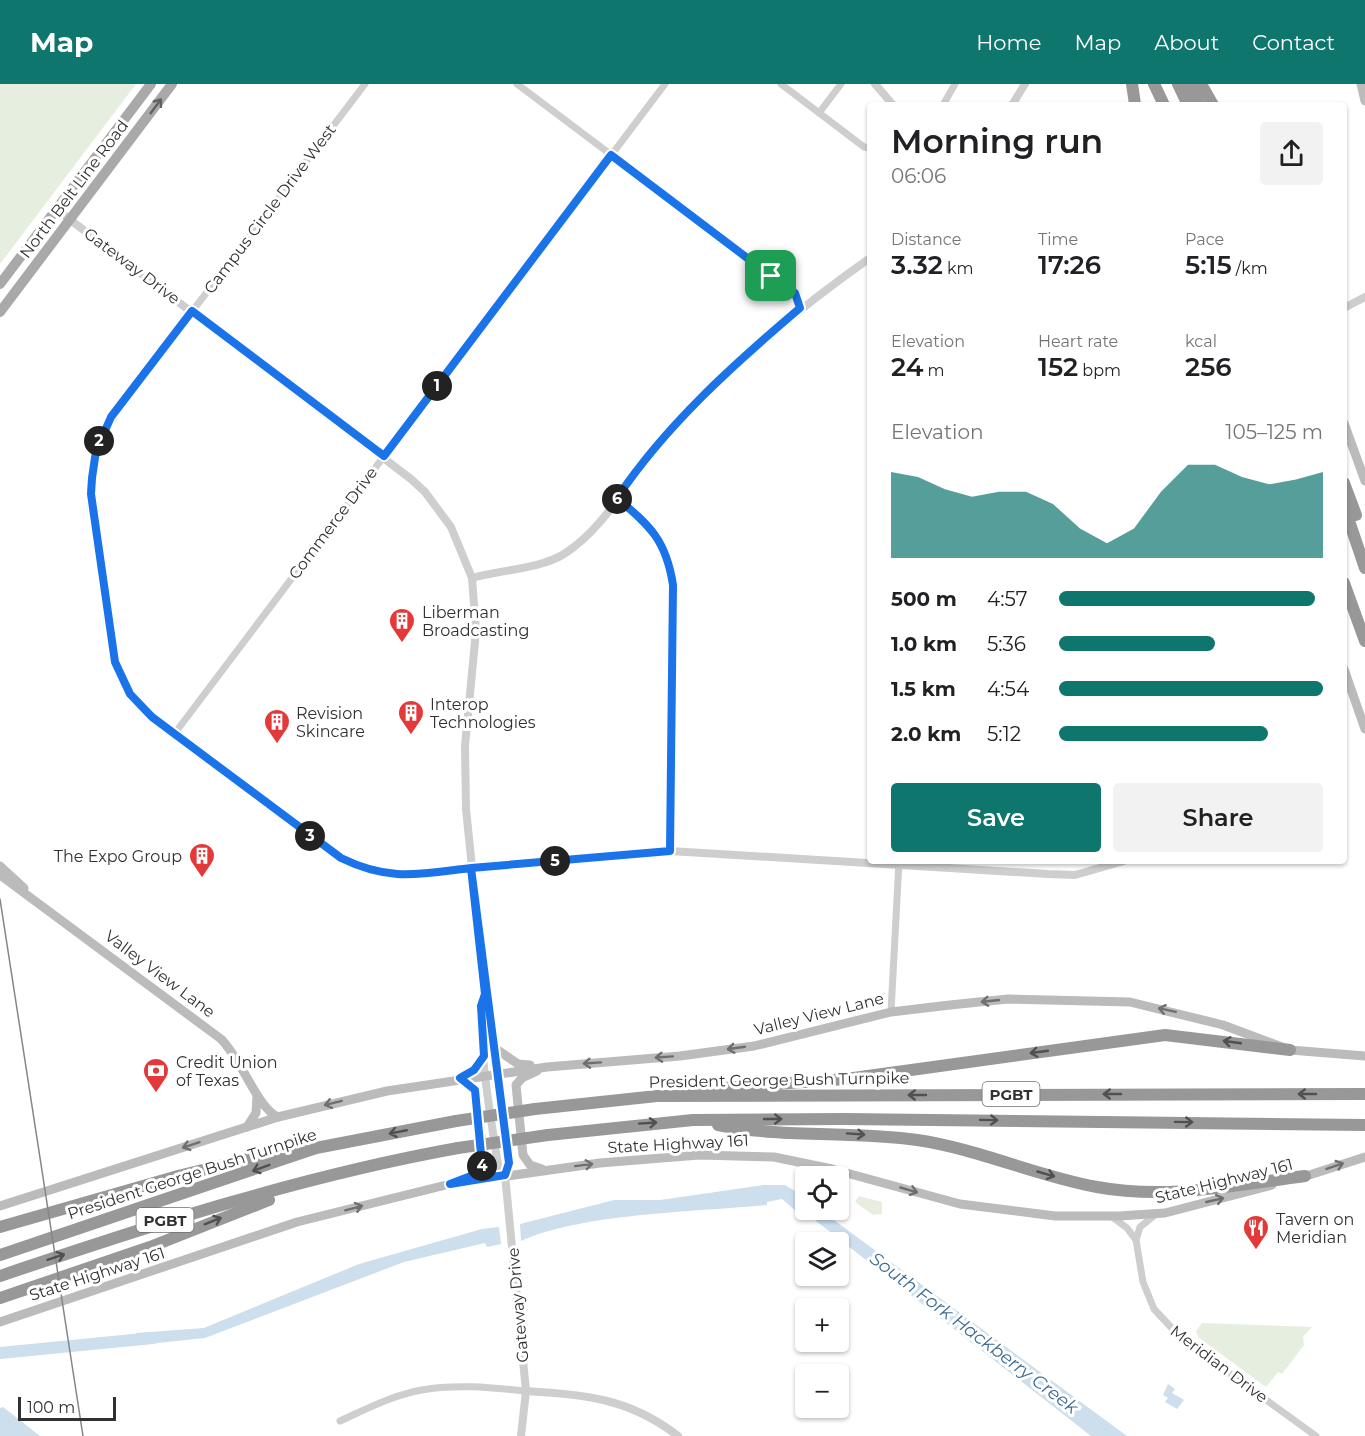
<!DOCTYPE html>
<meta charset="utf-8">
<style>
:root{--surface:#fff;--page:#f2f2f2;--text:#202124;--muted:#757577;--accent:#0f766e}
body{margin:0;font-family:Montserrat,sans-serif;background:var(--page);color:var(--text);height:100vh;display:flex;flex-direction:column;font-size:22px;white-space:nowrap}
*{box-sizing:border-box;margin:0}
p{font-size:20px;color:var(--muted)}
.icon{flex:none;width:33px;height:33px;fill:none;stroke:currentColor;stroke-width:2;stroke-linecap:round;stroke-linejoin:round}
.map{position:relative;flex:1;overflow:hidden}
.drawer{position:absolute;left:867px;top:18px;width:480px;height:762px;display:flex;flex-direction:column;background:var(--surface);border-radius:6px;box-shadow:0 2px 4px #0004}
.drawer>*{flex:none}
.fabs{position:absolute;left:795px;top:1082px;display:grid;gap:12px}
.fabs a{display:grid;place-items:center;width:54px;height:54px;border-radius:6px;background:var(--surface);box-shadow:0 2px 4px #0004;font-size:30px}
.scale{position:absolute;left:18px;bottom:15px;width:98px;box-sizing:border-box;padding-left:6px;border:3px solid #313131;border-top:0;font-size:16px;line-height:21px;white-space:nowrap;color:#313131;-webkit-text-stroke:4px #fff;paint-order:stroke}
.pin{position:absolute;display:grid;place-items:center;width:51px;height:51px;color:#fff;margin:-26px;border-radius:12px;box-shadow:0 3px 9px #0006}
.km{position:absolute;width:30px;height:30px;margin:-15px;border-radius:50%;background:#222;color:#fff;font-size:16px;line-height:30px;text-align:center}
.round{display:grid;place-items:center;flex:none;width:63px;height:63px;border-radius:6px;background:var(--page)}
.summary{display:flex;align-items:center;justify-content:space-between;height:102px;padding:0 24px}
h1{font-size:33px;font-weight:600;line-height:45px}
.figures{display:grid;grid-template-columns:repeat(3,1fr);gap:9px;height:102px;padding:6px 24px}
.figures div{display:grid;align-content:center}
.figures b{font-size:26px;font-weight:600}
.figures small{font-size:16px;font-weight:400}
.figures p{font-size:16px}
.chart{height:168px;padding:12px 24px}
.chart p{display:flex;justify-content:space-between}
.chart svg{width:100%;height:108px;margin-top:6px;fill:var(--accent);opacity:.7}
.cta{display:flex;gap:12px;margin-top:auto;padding:12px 24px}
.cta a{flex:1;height:69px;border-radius:6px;background:var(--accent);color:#fff;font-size:24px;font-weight:600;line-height:69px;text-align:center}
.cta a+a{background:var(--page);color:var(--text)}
ul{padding:0 24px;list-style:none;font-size:20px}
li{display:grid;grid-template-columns:96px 72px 1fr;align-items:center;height:45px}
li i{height:15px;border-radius:8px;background:var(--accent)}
header{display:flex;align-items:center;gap:36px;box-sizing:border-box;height:84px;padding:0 30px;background:var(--accent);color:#fff}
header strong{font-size:28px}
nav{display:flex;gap:33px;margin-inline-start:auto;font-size:21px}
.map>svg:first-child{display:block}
.green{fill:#e6eee0}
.water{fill:#cddeed}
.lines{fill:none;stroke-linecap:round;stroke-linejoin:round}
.river{stroke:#cddeed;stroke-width:12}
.minor{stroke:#cecece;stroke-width:7}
.tertiary{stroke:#cecece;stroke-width:8}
.secondary{stroke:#bbb;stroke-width:9}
.primary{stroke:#a9a9a9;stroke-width:10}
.motorway{stroke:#989898;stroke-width:12}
.tram{stroke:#868686;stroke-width:1.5}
.motorway-bridge{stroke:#989898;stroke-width:12}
.oneway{stroke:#616161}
.oneway2{stroke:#6f6f6f}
.oneway3{stroke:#505050}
.route-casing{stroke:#fff;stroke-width:12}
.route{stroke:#1a73e8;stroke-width:8}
.labels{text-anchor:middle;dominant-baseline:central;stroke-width:6;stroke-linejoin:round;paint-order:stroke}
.shield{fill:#fff;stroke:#6f6f6f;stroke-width:1.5}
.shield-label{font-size:15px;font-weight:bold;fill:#313131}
.street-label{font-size:16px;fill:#313131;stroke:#fff}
.poi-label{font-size:16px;fill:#313131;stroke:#fff;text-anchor:start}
.water-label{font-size:18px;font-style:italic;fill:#3f6c93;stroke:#fff}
</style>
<header>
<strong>Map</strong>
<nav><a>Home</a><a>Map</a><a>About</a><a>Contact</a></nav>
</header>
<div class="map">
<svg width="1365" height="1352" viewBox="0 0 1365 1352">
<rect width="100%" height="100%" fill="#fff"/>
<g class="green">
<path d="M0,0H136L0,180Z"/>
<path d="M859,1112L882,1118V1130L873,1131L855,1118Z"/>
<path d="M1202,1239L1312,1243L1303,1253L1304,1261L1282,1290L1278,1288L1266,1303L1198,1253L1196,1247Z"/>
</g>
<g class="water">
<path d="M764,1101H785L805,1113L806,1125H819L1127,1352H1091L811,1133L797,1128L782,1115L767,1118V1121C696,1128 584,1129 521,1157L520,1140L614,1116H660Z"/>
<path d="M499,1143L501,1160L487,1163L485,1159L404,1178L205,1254L139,1261L136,1249L204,1244L359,1180L482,1145Z"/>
<path d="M1168,1300L1175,1305L1172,1309L1184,1316L1177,1325L1165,1318L1168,1314L1163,1311Z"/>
<path d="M3,1323L40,1352H0V1324Z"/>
</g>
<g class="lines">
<path class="river" d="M0,1269L153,1254"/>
<g class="minor">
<path d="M365,0L134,304L101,353L94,375L91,410L115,578L130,610L152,633L341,774C390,798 419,790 471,784"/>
<path d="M517,0L795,209L800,224"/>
<path d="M781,0L864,63L870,64"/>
<path d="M943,21L955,0"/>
<path d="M819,29L841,0"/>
<path d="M617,414C651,443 666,455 673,501L670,767"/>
<path d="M175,649L665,0"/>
<path d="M891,928L899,777"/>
<path d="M1155,1131L1140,1143L1136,1156L1143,1198L1154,1225L1182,1255L1316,1352"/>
<path d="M1111,1132L1127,1144L1136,1156"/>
<path d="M340,1337C368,1324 397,1309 428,1305C460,1300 494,1304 526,1307"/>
</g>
<g class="tertiary">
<path d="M875,0L893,21"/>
<path d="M1012,21L1025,0"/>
<path d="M56,125L411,395L425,408L451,443L472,494L476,547L465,662L466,725L485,910L490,922L509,1079L505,1091L526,1307L521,1352"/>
<path d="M1344,224L1365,213"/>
<path d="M472,494C499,486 540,485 564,470C607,443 631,390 665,353C727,285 794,227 870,174"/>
<path d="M471,784L670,767L1048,790L1075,791L1124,777"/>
<path d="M485,910C473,937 493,1047 498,1081L505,1091"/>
<path d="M526,1307C586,1311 629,1314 678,1352"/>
</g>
<g class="secondary">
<path d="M1361,0L1365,17"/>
<path d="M1344,339L1365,397"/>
<path d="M1344,585L1365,645"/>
<path d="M0,782L24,804"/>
<path d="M0,791L221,955C242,976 258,1025 278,1033"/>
<path d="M496,965L518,980L530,981"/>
<path d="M537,987L522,994L516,1001L523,1071L530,1081L542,1085"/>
<path d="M247,1043L256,1029L257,1012"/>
<path d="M466,1094L476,1090L484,1076L475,1006L461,994L474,986L484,972"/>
<path d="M1300,1094L1365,1073"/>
<path d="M0,1122L278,1033L387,1007L547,983L680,972L754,962L891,928L950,921L1008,915L1130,918L1223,941L1290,966L1365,972"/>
<path d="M0,1238L297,1138L450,1100L600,1079L699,1071L774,1073L832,1085L960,1120L1055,1132H1119L1165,1129L1272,1101"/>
</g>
<g class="primary">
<path d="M0,200L151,0"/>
<path d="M0,228L172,0"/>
</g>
<g class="motorway">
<path d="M1132,0L1135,20"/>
<path d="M1154,0L1164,21"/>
<path d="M1178,0L1188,21"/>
<path d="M1190,0L1199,21"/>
<path d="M1201,0L1213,21"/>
<path d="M1344,399L1356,431"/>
<path d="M1344,422L1365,484"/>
<path d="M1344,499L1365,557"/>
<path d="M693,1006L846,995L1165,951L1290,966"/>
<path d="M535,1025L657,1012L1365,1010"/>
<path d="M718,1041C783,1054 851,1047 917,1056C979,1065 1036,1092 1097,1103C1167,1116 1236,1101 1305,1092"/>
<path d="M548,1051L693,1036L844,1035L1365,1041"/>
<path d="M0,1143L178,1092L276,1068L297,1066"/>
<path d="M0,1171L316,1064L456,1037"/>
<path d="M0,1192C151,1141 302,1092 458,1064"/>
<path d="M0,1214L150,1163L269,1116"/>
</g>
<path class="tram" d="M0,815L83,1352"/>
<g class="motorway-bridge">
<path d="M456,1037L535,1025"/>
<path d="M458,1064L548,1051"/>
</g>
</g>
<defs><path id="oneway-shaft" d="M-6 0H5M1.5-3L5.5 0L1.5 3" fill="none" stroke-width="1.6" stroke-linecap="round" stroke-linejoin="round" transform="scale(1.5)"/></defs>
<use class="oneway" href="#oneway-shaft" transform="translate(156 22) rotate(-53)"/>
<g class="oneway2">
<use href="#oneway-shaft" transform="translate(990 917) rotate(174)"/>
<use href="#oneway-shaft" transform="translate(1167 926) rotate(-168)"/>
<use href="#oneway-shaft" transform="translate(736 964) rotate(172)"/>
<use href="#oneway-shaft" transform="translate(664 973) rotate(176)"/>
<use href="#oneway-shaft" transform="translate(592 979) rotate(176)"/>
<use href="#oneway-shaft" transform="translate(333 1019) rotate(166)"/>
<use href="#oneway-shaft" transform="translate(191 1061) rotate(162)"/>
<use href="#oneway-shaft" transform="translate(584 1081) rotate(-7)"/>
<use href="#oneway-shaft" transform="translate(1335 1082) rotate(-19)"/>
<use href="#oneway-shaft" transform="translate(909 1106) rotate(16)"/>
<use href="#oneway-shaft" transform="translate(1215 1116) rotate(-13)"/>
<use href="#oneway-shaft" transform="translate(354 1124) rotate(-15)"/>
</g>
<g class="oneway3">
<use href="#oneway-shaft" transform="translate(1232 958) rotate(-172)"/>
<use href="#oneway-shaft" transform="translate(1039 968) rotate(172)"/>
<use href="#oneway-shaft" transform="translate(1112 1010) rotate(180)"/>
<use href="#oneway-shaft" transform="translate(1307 1010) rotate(-180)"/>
<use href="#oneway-shaft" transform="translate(917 1011) rotate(180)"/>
<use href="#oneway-shaft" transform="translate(773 1035)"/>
<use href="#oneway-shaft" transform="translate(989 1036) rotate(1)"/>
<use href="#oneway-shaft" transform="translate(1184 1038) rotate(1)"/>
<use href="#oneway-shaft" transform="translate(648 1039) rotate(-4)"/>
<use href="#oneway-shaft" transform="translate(398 1048) rotate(169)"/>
<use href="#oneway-shaft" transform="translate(856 1050) rotate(4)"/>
<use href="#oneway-shaft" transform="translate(261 1084) rotate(160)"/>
<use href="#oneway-shaft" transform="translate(1046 1090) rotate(16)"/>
<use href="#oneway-shaft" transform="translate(213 1137) rotate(-22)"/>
<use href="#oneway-shaft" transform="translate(56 1173) rotate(-18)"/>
</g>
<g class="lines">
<defs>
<path id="route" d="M771,192L611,71L384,372L192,227L111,333L96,367L92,394L91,410L115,578L130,610L152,633L341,774C390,798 419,790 471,784L485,910L481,922L484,972L474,986L460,994L475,1006L482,1081L476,1090L450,1100L505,1091L509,1079L471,784L670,767L673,501C666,456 651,443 617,414C666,341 733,281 800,224L795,209L771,192"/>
</defs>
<use href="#route" class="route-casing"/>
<use href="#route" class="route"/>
</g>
<defs>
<symbol id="building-pin" viewBox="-11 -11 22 30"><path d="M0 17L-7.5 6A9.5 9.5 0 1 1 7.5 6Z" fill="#e33a39" stroke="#fff"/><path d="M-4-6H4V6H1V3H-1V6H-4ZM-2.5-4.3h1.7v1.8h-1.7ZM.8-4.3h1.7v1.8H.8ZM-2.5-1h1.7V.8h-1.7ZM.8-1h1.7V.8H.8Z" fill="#fff"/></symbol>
<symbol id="bank-pin" viewBox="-11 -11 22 30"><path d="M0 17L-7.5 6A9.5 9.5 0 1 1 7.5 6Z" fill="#e33a39" stroke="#fff"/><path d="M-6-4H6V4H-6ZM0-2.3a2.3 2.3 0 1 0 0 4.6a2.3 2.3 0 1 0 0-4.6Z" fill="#fff"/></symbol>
<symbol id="restaurant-pin" viewBox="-11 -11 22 30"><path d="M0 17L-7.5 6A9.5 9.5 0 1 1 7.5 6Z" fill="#e33a39" stroke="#fff"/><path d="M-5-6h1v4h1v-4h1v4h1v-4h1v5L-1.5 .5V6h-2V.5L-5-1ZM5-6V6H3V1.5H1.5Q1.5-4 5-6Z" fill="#fff"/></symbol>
</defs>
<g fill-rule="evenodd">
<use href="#building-pin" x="387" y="522" width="30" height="40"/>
<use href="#building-pin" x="396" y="614" width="30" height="40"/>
<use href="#building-pin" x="262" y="623" width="30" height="40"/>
<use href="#building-pin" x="187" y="757" width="30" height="40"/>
<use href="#bank-pin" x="141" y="972" width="30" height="40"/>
<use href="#restaurant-pin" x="1241" y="1129" width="30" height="40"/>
</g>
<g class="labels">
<g class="shield">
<rect x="982.5" y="998" width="57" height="24" rx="4.5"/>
<rect x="136.5" y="1124" width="57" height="24" rx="4.5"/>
</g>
<g class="shield-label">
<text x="1011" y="1010">PGBT</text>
<text x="165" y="1136">PGBT</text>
</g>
<g class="street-label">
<text transform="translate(74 105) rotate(-53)">North Belt Line Road</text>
<text transform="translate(270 125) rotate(-53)">Campus Circle Drive West</text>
<text transform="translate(132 182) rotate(37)">Gateway Drive</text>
<text transform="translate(333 439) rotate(-53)">Commerce Drive</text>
<text transform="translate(160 890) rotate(37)">Valley View Lane</text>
<text transform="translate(819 930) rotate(-14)">Valley View Lane</text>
<text transform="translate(779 996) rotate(-1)">President George Bush Turnpike</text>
<text transform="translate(678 1060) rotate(-3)">State Highway 161</text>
<text transform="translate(192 1090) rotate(-18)">President George Bush Turnpike</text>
<text transform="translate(1224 1097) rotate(-14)">State Highway 161</text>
<text transform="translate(97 1190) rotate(-18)">State Highway 161</text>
<text transform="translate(518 1221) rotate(-95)">Gateway Drive</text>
<text transform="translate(1219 1280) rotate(37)">Meridian Drive</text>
</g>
<g class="poi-label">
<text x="422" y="528">Liberman<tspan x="422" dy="18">Broadcasting</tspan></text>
<text x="430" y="620">Interop<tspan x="430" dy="18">Technologies</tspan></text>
<text x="296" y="629">Revision<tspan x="296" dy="18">Skincare</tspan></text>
<text x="182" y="772" text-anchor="end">The Expo Group</text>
<text x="176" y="978">Credit Union<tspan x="176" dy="18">of Texas</tspan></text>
<text x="1276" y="1135">Tavern on<tspan x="1276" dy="18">Meridian</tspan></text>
</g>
<g class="water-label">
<text transform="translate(974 1249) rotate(37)">South Fork Hackberry Creek</text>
</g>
</g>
</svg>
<div class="fabs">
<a><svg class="icon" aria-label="locate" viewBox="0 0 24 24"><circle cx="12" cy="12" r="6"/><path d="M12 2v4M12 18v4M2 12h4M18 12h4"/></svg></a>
<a><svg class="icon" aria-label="layers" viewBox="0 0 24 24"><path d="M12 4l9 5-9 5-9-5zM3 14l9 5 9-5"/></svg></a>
<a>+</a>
<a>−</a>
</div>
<div class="scale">100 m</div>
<div class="pin" style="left:771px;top:192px;background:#1e9e55"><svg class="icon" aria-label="arrive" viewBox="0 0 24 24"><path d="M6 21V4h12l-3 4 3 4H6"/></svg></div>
<b class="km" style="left:437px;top:302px">1</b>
<b class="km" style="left:99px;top:357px">2</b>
<b class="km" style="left:310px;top:752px">3</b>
<b class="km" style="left:482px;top:1082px">4</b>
<b class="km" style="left:555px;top:777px">5</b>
<b class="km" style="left:617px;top:415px">6</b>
<section class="drawer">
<div class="summary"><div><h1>Morning run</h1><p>06:06</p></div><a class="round"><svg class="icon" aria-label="share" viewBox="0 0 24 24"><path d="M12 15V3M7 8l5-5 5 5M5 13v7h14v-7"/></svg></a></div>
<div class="figures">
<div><p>Distance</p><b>3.32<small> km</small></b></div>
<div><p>Time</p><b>17:26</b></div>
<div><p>Pace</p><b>5:15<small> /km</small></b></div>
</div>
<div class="figures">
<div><p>Elevation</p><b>24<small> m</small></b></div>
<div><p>Heart rate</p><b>152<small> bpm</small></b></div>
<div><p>kcal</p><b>256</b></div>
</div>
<div class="chart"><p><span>Elevation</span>105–125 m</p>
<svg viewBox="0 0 160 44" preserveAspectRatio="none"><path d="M0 44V9L10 11L20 16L30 19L40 17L50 17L60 22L70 32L80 38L90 32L100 17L110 6L120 6L130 11L140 14L150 12L160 9V44z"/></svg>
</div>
<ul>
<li><b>500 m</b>4:57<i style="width:97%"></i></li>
<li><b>1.0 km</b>5:36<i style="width:59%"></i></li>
<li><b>1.5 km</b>4:54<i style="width:100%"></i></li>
<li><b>2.0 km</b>5:12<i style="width:79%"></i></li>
</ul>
<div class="cta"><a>Save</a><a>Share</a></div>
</section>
</div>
